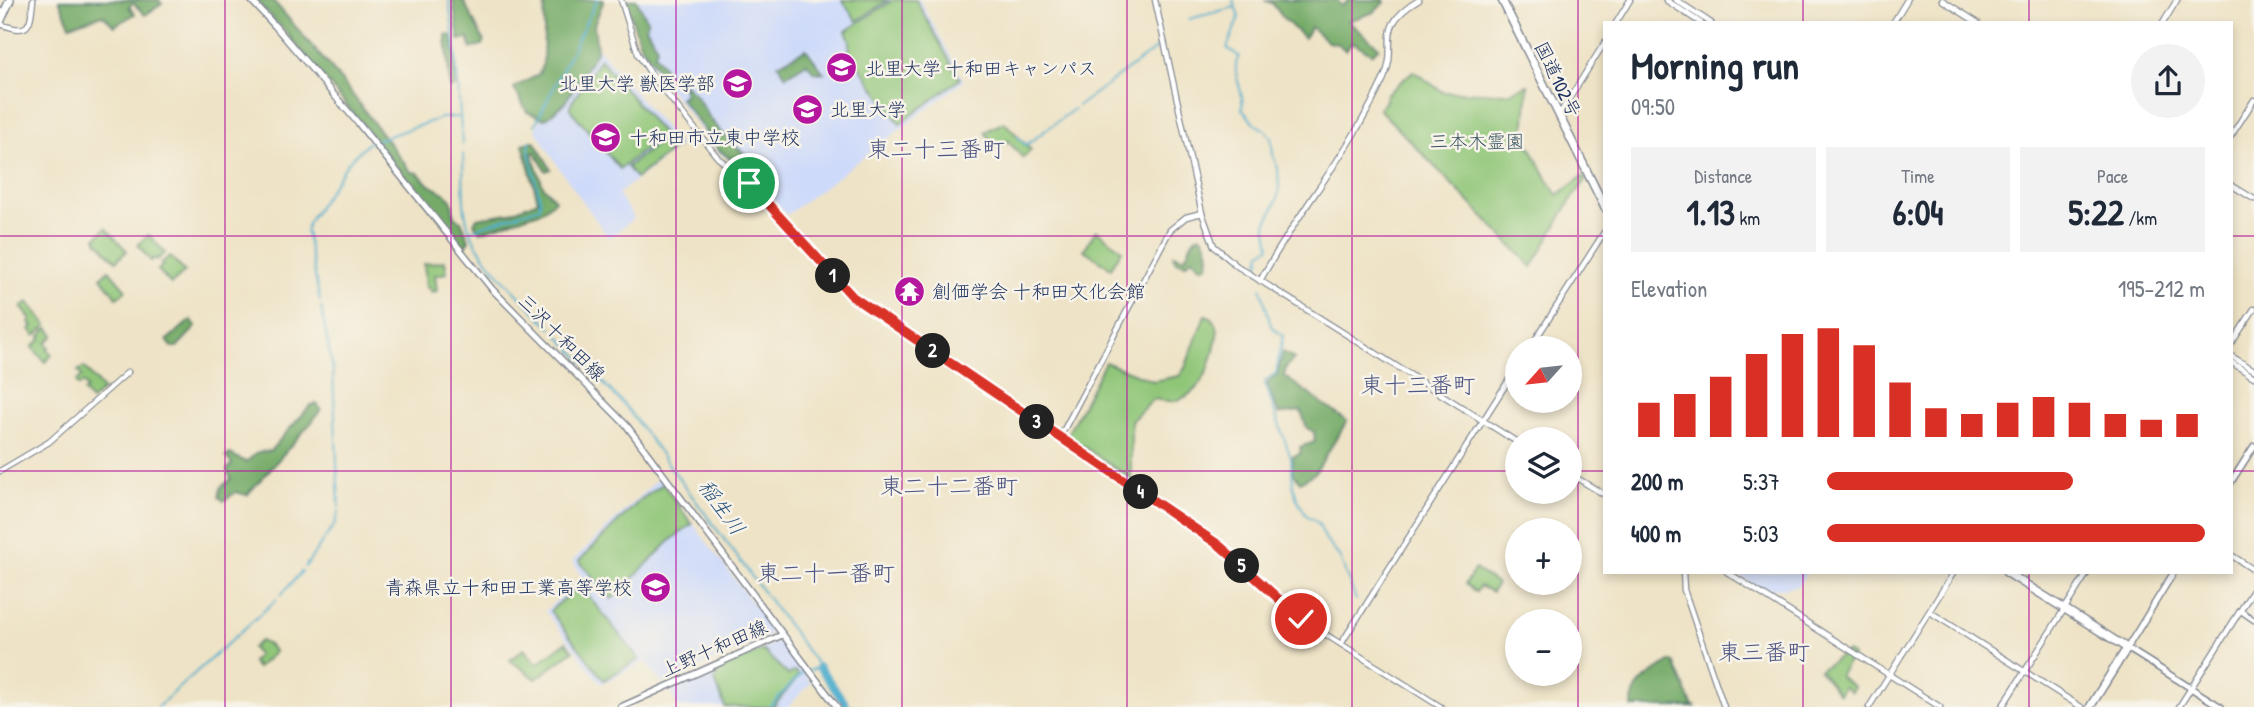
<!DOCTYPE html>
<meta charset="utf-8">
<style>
:root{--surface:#fff;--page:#f2f2f3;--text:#1f2937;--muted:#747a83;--accent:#d93025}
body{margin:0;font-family:"Patrick Hand","Klee One",sans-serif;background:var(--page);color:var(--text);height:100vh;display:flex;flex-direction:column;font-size:26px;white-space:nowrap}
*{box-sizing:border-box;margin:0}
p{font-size:23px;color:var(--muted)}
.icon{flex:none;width:38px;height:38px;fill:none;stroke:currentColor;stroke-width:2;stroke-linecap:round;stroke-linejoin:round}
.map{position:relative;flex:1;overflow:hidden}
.drawer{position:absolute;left:1603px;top:21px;width:630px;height:553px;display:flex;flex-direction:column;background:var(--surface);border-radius:0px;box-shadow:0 4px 10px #0003}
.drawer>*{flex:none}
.needle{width:46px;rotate:243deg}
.buttons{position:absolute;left:1505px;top:336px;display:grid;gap:14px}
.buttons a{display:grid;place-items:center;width:77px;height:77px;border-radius:50%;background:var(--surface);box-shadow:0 4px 10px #0003;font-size:35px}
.pin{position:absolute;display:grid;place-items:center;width:60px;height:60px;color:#fff;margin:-30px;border:4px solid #fff;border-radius:50%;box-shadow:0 2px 7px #0007}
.km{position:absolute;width:35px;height:35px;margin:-18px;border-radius:50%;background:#222;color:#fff;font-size:19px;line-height:35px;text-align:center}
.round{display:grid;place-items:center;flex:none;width:74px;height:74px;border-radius:37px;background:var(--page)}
.head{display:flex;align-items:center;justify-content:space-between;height:119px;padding:0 28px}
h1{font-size:38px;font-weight:700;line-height:52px}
.metrics{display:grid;grid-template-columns:repeat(3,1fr);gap:10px;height:119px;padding:7px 28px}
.metrics div{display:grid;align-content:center;border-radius:0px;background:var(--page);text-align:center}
.metrics b{font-size:35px;font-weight:700}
.metrics small{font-size:19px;font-weight:400}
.metrics p{font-size:19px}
.chart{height:196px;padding:14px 28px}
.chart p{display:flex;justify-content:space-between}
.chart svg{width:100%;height:126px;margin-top:7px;stroke:var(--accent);stroke-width:6}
ul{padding:0 28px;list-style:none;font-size:23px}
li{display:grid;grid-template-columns:112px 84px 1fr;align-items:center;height:52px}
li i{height:18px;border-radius:9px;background:var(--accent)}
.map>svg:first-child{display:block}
.built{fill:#cedafa}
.green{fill:#90c678;stroke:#567a6b;stroke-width:2}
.forest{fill:#74ab68;stroke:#486d63;stroke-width:2}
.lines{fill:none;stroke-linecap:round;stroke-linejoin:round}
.stream{stroke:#4eadcd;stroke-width:2}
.river{stroke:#4eadcd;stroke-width:8}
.minor-casing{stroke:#848992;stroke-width:7}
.major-casing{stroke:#848992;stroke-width:8}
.highway-casing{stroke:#848992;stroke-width:10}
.minor{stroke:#fff;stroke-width:4.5}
.major{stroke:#fff;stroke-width:5}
.highway{stroke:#fff;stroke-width:7}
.route-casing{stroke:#fff;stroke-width:14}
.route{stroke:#d93025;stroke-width:9}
.grid{fill:none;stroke:#b5179e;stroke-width:2;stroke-opacity:0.55}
.labels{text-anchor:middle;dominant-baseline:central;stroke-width:5;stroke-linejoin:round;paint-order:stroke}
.poi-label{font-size:19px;fill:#1b2f5e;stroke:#f7f3e8;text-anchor:start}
.street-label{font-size:19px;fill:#1b2f5e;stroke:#f7f3e8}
.park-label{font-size:19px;fill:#385564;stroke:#f7f3e8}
.water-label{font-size:21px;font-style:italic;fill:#2a557f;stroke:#f7f3e8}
.quarter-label{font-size:23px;fill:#4f5784;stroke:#f7f3e8}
</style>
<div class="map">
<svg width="2254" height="707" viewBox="0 0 2254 707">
<rect width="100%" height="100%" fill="#f7f3e8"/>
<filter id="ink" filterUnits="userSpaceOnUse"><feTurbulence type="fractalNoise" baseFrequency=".0143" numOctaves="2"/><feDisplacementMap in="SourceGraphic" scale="14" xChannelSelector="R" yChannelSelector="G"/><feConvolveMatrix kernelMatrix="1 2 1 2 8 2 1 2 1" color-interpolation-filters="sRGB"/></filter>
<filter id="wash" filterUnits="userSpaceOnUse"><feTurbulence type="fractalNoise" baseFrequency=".00686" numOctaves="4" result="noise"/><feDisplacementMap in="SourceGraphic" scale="28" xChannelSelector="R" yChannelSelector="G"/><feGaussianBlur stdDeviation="1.57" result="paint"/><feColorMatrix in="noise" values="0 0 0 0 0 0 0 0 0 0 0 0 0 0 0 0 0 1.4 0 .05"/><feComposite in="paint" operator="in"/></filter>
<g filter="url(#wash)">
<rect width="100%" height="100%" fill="#eee3c6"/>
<g class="built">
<path d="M627,0H920L964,81L787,215L751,176L718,152L650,64L641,49Z"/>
<path d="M589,44L596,46L680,146L618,194L634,218L609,238L559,168L535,129Z"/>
<path d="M659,478L771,628L769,636L663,684L645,662L601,684L545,611L582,577L572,561Z"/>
<path d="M1733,572H1807L1798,586L1767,590L1765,592Z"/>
<path d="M775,643L783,645L811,683L788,707H678L669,688Z"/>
</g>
<g class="green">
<path d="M842,0H888L857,21Z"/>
<path d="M893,0H916L960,79L900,124L849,52L850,40L846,31Z"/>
<path d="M600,59L663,134L620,169L570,109V105Z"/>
<path d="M1413,71L1443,92L1508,93L1528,85L1524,135L1548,180L1558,195L1583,176L1586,180L1569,203L1532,267L1379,109L1386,101V95Z"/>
<path d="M1004,122L1031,150L1023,158L1008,141L995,148L985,132Z"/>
<path d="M667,136L676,147L636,178L627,167Z"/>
<path d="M106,228L127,251L116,261L98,242L96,237Z"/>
<path d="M1096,230L1122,250L1111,268L1084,250Z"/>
<path d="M149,235L165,253L157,260L155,258L151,261L138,245Z"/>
<path d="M170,256L185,272L171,284L158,270L163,265L161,263Z"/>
<path d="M445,261L447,273L435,275L437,291L431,292L430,288H426L424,264Z"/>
<path d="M109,270L126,290L117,298L101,277Z"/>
<path d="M28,302L47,325L35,336L30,329L33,326L29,322L31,319L21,307Z"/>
<path d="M1205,315L1211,317L1218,329C1214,356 1207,392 1175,401C1168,402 1160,400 1153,399L1131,421V479L1067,435L1105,362L1153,381L1179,376L1185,368Z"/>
<path d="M48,328L54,335L46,343L49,347L47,349L52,355L45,362L32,347L41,339L40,336Z"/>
<path d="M84,367L103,390L91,401L84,392L87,388L83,383L79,386L76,382L82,376L78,371Z"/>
<path d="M663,484L692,524L671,540L612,599L579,561L640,500Z"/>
<path d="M1475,569L1497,584L1492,592L1480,586L1476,592L1465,584Z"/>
<path d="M580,585L639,659L604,680L550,611Z"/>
<path d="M260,641L267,644L275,652L257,668L252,662L258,655L252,648Z"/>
<path d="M566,642L573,651L536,679L510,660L524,649L537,664Z"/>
<path d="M763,650L788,675L795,671L799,676L773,707H725L715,681L718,669Z"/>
<path d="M1847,652L1852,656L1839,676L1854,687L1851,692L1844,687L1839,694L1819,670Z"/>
</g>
<g class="forest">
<path d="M59,0H159L162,4L145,15L133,3L129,7L135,14L114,26L103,15L70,25Z"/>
<path d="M255,0H272L276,4L342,81L411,172L418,173L427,183L447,195L452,202L454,217L461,221L469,240L464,248L285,31Z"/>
<path d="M453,0H463L484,41L482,45L471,49L468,38L459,40Z"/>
<path d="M545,0H604L594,25L597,50L564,104L545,119L527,112L514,88L539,74L543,63Z"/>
<path d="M626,0H637L648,22L646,27L657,47L655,54L669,76L664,79L640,44Z"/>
<path d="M1264,0H1337L1341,6L1349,0H1384L1385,2L1374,12L1348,21L1379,47L1372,54L1353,42L1345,50L1338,44L1328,42L1311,27L1304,38L1284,19L1272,3Z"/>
<path d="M446,35L453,36L456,86L450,89Z"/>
<path d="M806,49L824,73L814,72L807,63L786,76L778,64Z"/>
<path d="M682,84C697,91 703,110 713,122C721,132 730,141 739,149C745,154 751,158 756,164C762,172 770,182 770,192L752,173L734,162L719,150L680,98L685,94Z"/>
<path d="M534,141L551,169L546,171L535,152L532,153L543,186L555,200L542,211L480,232L474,223L477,218L509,213L538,201L523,144Z"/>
<path d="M1200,235C1208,241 1210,254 1208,264L1205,267H1201L1192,258L1186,264L1176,261L1173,256L1174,254L1184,258C1191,250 1189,240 1200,235Z"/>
<path d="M191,320L196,327L177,347H172L167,340Z"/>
<path d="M1283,352L1294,359L1286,367L1284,376L1347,421L1315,473L1300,482L1293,473L1292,457L1301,453L1300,447L1315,442L1314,432L1307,428L1301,411L1279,414L1267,385L1269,380L1277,375Z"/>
<path d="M317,404L321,409L312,422L247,495L236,492L224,501L219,497L221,487L231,479L227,470L232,464L226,457L230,454L246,462L258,452L270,451L311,405Z"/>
<path d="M1670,662H1674L1692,705L1696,707H1632C1631,683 1652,673 1670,662Z"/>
</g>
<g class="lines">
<g class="stream">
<path d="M449,0L456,54L462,145"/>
<path d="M1233,0L1239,17L1227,48L1239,56C1229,73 1246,91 1242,109L1255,124L1266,131L1271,138L1273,155L1278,168L1279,190L1277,200L1266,224L1270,247L1261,252L1258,270"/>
<path d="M1189,19L1235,7"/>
<path d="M1078,106L1161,45"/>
<path d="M535,125L597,0"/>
<path d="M1018,137L1026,145L1074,109"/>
<path d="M463,154C464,179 461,208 470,231C483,265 526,301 551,328"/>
<path d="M471,230L540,207V199L529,151L530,140"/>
<path d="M1261,288L1271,326L1283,336L1276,373L1265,381V384L1291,458L1293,485L1297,499L1306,515L1318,523L1327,542L1339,556L1356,600"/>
<path d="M320,301L306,230L309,221L349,161L368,143L441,118L460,117"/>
<path d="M321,307L333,371"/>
<path d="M559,336L626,407L819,667L802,673L769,707"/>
<path d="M333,373L339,507"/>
<path d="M305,567L335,524L339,511"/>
<path d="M281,595L302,571"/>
<path d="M164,701L277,599"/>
<path d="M157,707L162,703"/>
</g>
<path class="river" d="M819,667L848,707"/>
</g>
</g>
<g filter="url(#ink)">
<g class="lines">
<defs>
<g id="minor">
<path d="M621,0L638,54L651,74L718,158L756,188L853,297L1219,545L1301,619L1441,707"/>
<path d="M1155,0L1202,213L1214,246L1237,266L1517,442"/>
<path d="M1666,0L1701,23"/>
<path d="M1676,0L1711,23"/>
<path d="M1942,0L1978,23"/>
<path d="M1616,23L1630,0"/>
<path d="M1893,23L1907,0"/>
<path d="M2163,23L2177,0"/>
<path d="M0,24C30,35 30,27 33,0"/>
<path d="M1559,115L1605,42"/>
<path d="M2231,136L2254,100"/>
<path d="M2231,185L2254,199"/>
<path d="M1260,281C1298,211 1351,151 1384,78C1400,43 1372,28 1419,0"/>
<path d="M2231,344L2254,309"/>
<path d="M1530,348L1605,231"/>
<path d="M2231,356L2254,370"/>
<path d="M2231,362L2254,377"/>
<path d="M1060,437L1170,230L1186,217L1202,213"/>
<path d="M0,471L49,442L128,372"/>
<path d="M1570,474L1605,495"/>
<path d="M2231,555L2254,570"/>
<path d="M1683,572L1684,590L1724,707"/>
<path d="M1727,572L1940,707"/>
<path d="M2241,611L2254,620"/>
<path d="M1930,612L2081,707"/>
<path d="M1341,644L1517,367"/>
<path d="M1869,707L1954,572"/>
<path d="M2002,707L2088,572"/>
<path d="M2179,707L2254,589"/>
</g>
<g id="major">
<path d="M251,0L275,26L358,123L492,289L627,426L837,707"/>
<path d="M2231,482L2254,446"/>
<path d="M2174,572L2127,648L2221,707"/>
<path d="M621,707L782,635"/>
</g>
<g id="highway">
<path d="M1502,0L1605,208"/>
<path d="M0,22L10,0"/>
<path d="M2006,572L2127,648L2090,707"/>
</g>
</defs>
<use href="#minor" class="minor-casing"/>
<use href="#major" class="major-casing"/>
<use href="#highway" class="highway-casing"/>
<use href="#minor" class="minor"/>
<use href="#major" class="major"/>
<use href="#highway" class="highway"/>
</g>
</g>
<g class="lines" filter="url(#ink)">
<defs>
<path id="route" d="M749,183L853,297L1219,545L1301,619"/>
</defs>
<use href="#route" class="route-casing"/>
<use href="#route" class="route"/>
</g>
<path class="grid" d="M225,0V707M451,0V707M676,0V707M902,0V707M1127,0V707M1352,0V707M1578,0V707M1803,0V23M2029,0V23M0,236H1605M2231,236H2254M0,471H1517M1570,471H1605M2231,471H2254M1803,572V707M2029,572V707"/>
<defs>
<symbol id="university-disc" viewBox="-11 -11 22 22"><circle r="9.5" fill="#b5179e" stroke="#f7f3e8"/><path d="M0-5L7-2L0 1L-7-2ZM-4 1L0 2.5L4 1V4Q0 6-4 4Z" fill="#fff"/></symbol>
<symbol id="school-disc" viewBox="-11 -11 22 22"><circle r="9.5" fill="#b5179e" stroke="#f7f3e8"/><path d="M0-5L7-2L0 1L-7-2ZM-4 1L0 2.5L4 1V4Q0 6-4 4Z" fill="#fff"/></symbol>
<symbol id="temple-disc" viewBox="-11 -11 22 22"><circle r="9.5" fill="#b5179e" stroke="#f7f3e8"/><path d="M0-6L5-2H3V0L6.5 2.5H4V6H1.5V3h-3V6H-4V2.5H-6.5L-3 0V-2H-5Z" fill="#fff"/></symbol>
</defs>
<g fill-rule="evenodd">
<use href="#university-disc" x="824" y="50" width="35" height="35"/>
<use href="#university-disc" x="720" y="66" width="35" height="35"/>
<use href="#university-disc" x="790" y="92" width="35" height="35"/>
<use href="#school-disc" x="588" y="120" width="35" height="35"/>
<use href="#temple-disc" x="892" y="274" width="35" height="35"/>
<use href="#school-disc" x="638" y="570" width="35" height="35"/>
</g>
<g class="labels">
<g class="poi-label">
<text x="865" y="68">北里大学 十和田キャンパス</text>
<text x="715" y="83" text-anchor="end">北里大学 獣医学部</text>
<text x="830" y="109">北里大学</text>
<text x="629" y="137">十和田市立東中学校</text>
<text x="932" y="291">創価学会 十和田文化会館</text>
<text x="632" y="587" text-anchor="end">青森県立十和田工業高等学校</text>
</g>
<g class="street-label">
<text transform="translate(1558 79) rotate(64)">国道102号</text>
<text transform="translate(562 337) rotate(45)">三沢十和田線</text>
<text transform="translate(714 648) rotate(-24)">上野十和田線</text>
</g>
<g class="park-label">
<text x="1477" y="141">三本木霊園</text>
</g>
<g class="water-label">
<text transform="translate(722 507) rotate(54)">稲生川</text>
</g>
<g class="quarter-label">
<text x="936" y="148">東二十三番町</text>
<text x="1418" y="384">東十三番町</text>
<text x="949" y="485">東二十二番町</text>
<text x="826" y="572">東二十一番町</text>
<text x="1764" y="651">東三番町</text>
</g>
</g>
</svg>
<div class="buttons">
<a><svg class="needle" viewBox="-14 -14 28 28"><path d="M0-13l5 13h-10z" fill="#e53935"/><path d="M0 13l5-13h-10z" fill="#747a83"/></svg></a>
<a><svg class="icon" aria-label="layers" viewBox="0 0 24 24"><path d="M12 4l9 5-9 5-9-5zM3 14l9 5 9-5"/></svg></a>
<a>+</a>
<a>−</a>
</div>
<div class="pin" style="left:749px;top:183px;background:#1e9e55"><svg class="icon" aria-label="arrive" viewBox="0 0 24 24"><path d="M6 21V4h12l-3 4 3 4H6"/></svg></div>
<div class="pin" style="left:1301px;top:619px;background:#d93025"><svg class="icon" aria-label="check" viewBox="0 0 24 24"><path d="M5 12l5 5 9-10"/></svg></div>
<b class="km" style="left:833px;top:276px">1</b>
<b class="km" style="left:933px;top:351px">2</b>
<b class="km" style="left:1037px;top:422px">3</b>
<b class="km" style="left:1141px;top:492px">4</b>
<b class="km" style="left:1242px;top:566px">5</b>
<section class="drawer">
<div class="head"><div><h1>Morning run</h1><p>09:50</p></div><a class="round"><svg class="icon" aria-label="share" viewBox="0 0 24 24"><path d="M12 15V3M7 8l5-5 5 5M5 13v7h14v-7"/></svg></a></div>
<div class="metrics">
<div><p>Distance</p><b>1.13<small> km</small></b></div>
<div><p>Time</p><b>6:04</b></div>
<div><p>Pace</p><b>5:22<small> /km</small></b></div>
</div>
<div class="chart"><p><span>Elevation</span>195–212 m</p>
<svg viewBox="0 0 160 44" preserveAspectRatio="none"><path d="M5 44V32M15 44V29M25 44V23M35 44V15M45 44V8M55 44V6M65 44V12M75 44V25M85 44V34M95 44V36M105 44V32M115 44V30M125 44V32M135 44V36M145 44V38M155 44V36"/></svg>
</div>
<ul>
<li><b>200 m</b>5:37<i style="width:65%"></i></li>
<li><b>400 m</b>5:03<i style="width:100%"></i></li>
</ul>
</section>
</div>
